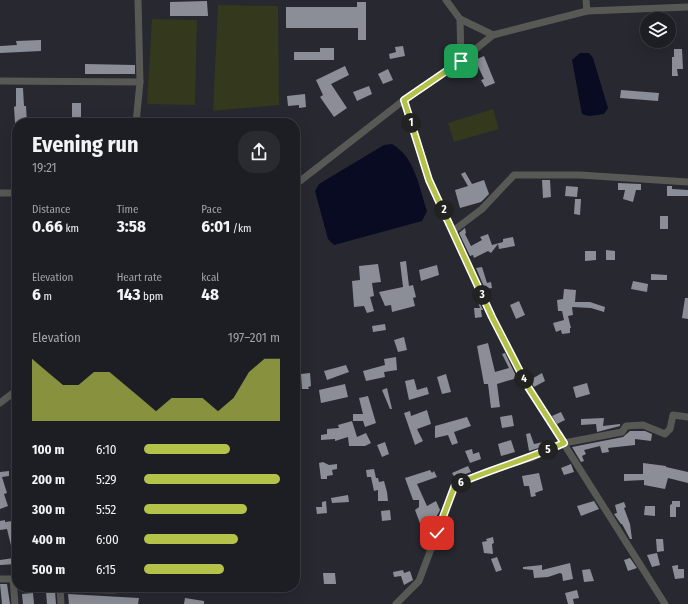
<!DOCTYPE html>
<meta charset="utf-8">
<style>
:root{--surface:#1d1e24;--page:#2a2b31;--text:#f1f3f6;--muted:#a0a2a6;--line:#3b3c41;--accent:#b4c24a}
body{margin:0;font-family:"Fira Sans Condensed",sans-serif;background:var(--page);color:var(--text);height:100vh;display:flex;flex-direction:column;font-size:15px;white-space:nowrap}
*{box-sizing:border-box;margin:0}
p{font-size:13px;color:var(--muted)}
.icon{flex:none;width:22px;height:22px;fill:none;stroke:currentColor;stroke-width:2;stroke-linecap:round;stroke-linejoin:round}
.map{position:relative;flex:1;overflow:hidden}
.side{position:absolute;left:12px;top:118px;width:288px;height:474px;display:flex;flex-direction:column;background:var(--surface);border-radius:16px;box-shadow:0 4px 16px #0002,0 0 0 1px var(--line)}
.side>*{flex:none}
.buttons{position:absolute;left:640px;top:12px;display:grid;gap:8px}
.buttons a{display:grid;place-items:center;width:36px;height:36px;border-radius:50%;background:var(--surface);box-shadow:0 4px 16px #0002,0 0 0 1px var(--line);font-size:20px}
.pin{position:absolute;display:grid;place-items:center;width:34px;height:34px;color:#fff;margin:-17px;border-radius:8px;box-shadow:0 2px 6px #0006}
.km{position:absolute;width:20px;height:20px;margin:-10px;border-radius:50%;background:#222;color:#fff;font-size:11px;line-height:20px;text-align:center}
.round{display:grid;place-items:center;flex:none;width:42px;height:42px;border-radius:16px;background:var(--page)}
.headline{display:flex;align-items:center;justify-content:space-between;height:68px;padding:0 20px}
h1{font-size:22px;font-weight:700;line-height:30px}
.figures{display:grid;grid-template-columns:repeat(3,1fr);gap:6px;height:68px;padding:4px 20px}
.figures div{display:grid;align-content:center}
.figures b{font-size:17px;font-weight:700}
.figures small{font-size:11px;font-weight:400}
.figures p{font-size:11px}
.chart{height:112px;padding:8px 20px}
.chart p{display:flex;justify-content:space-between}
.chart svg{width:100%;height:72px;margin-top:4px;fill:var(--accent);opacity:.7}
ul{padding:0 20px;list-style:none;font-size:13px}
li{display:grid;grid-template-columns:64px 48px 1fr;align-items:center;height:30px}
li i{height:10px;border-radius:5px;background:var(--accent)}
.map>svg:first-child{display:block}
.green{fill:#34381c}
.water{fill:#080b21}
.building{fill:#8c8e97}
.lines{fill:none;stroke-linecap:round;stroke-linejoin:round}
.minor{stroke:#585955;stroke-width:7}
.route-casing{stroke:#fff;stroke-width:8}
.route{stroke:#b4c24a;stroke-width:5}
</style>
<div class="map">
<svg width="688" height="604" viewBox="0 0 688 604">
<rect width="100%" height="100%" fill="#272830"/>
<g class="green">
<path d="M218,5L278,6L279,105L213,111Z"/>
<path d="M152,19L197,20L195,105L147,104Z"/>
<path d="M493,109L499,129L454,142L448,123Z"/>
</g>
<g class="water">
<path d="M580,53H589L593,58L608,108L604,114L589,116L582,114L572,60Z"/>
<path d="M392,144C415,157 419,187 427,211L422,221L334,245L328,239L315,191L319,184L384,145Z"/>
</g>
<g class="building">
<path d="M207,1L208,16H170V2Z"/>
<path d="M357,2H366V40H358V28H286V7H357Z"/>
<path d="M41,40V51L0,53V46L17,45L16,41Z"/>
<path d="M403,46L405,56L390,59L389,54L396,52L395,47Z"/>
<path d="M320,48H334V60H294V52H320Z"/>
<path d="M674,49H682L683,69H677L678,76H672V57H674Z"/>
<path d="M484,56L495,83L485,87L481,80L484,79L475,60Z"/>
<path d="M85,64L135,65V74H85Z"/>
<path d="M345,66L349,75L331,84L347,108L334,117L320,97L323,95L316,80Z"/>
<path d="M388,69L393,80L383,84L378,74Z"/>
<path d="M369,86L372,94L357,101L353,92Z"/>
<path d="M16,88H23L24,106H26L27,123H15L14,107L16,106Z"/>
<path d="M621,90L659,93L658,101L620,98Z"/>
<path d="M305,94L306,107L299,108V105L288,106L287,96Z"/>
<rect x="72" y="103" width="9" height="20"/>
<path d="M465,172L472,184L484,180L489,194L481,202L460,208L455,190L468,186L461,174Z"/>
<path d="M542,180H550L551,197L543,198Z"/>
<path d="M618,183L641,184V190H636L633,202L623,199L625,190H618Z"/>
<path d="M566,186L578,187L577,197L565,196Z"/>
<path d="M667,186H672V189L688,190V196H667Z"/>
<path d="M575,199H581L580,215L574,214Z"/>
<rect x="660" y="216" width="8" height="13"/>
<path d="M465,228L466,233L465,234L471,246L482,240L480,237L488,234L492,245L503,242V239L513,237L515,246L499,249L498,244L491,253L488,251L474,258L473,255L470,256L459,233Z"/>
<path d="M606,250L615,251V260H606Z"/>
<path d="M585,251H596V260L585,261Z"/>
<path d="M406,261L409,286L413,285L416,297L413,298L415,306L392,312L391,305L385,306L379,292L403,287L400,262Z"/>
<path d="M378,264L381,282L372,283L374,296L370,297L374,311L367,313L364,306L354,307L352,281L360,280L359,266Z"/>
<path d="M437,265L439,275L421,281L419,270Z"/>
<path d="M482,267L487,283L491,282L492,288L485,289L476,268Z"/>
<path d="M651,274L667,275V280H651Z"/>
<path d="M633,281L648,284L647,292L631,289Z"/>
<path d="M564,289L576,290L575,302H590L605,307L604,312L591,308L572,307L573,315L568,316L571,328H570V333L562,334L561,330L556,332L553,323L564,320L562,311H558L557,300L563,299Z"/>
<path d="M475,293L483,310H481L482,317L475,318L474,308H480Z"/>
<path d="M685,298H688V319L682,318Z"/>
<path d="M519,301L525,315L516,319L510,305Z"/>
<path d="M385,324L386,330L373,332L372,326Z"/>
<path d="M404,337L407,350L398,352L394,340Z"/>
<path d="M488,343L495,372L509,368L502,354L505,353L517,378L497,384L500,407L491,408L488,384H484L477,346Z"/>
<path d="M396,357L397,370L384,372L385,377L366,381L363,371L385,365L384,359Z"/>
<path d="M346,365L349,372L327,380L324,371Z"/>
<path d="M310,373L311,386L308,387L309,389H302L301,374Z"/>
<path d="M542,373L545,381L534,387L530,380Z"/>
<path d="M446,374L451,392L442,394L437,377Z"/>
<path d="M414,379L417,390L427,387L429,394L409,400L405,381Z"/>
<path d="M587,383L590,394L576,398L573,387Z"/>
<path d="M345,384L348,397L321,403L319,390Z"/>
<path d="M387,388L392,409H390L382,390Z"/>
<path d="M368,396L376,423L365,427L363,421H353V414H363L359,398Z"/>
<path d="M427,410L431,424L417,429L423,441L415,445L404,413L410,411L411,416Z"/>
<path d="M561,412L565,420L557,424L552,416Z"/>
<path d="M512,415L514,426L502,428L500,417Z"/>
<path d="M467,417L471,426L454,432L458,443L452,445L448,435L435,438V426Z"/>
<path d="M604,418L603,426L620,424V426L597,432L596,424L581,425V419Z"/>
<path d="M352,421L357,437L366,433L371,443L365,446H349L348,437L335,441V439L321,440V435L327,434V429L339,428L338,425Z"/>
<path d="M630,431H645L652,434L651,441L635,439V445L608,448L609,452L602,453L600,446L584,450L586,454L582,456L584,461L581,462L572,447L623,437Z"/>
<path d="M530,433L534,444L544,442L545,446L529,451L526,434Z"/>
<path d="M511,440L515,452L501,456L498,444Z"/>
<path d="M385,442L389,454L382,457L377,445Z"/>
<path d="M472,449L473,454L479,452L481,459L470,463L465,451Z"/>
<path d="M323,462L329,465L337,464V469L332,470L333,475L327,476V479H321L319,463Z"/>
<path d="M643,463L666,466V467L688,472V483L668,478L665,489L644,485V480L624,481V474H643Z"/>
<path d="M571,464L574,472L564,475L561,468Z"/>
<path d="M468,466L471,472L455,478L452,473Z"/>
<path d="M374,469L376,478H378L379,482L384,481L387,492L388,501H378V490L374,491L371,477H367L366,470Z"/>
<path d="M430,470L432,473L434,471L437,477L417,484L427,506L436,501L440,510L434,521L421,526L415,510L419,507V500H413L405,478Z"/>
<path d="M9,471V476L2,477L7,493L4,494L8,506L0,509V472Z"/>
<path d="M539,473L543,490L535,493L536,496L531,497L529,486H524L522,476Z"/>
<path d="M348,495L349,502L332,503L331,498Z"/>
<path d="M326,501L327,513L317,514L316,507H322V502Z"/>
<path d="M594,501L599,509L581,516L577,506Z"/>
<path d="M672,501H680V507H676V517H670V505L672,504Z"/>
<path d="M624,502L626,507L624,508L630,524L632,539H630L622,524H621L614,514L617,513L615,505Z"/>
<path d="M645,506H655V516L644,515Z"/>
<path d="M390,510L391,520L382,521L381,511Z"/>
<path d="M5,520V522L12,521L14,534L17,533V564L0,565V560L14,558L7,529L0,530V521Z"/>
<path d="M493,537L494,543L492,544L493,554L484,553L482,542L487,541L486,539Z"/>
<path d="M656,539H663L664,551L657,552Z"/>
<path d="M657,553L660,565L652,567L647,555Z"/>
<path d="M497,557L502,570L496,572L491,559Z"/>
<path d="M630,558L637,568L628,571L624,560Z"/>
<path d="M570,563L573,579L563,581L562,574L560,573L548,577L534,578L533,570L523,569V567L542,565V570Z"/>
<path d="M678,565V569H684V578L675,579L672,566Z"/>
<path d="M590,569L594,581L584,582L582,570Z"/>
<path d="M403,570L404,573L410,571L413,580L404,585L401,576L394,577L393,572Z"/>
<path d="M323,573H335L336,584H324Z"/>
<path d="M0,584H7L10,604H2Z"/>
<path d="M577,590L579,598L573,599L574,604H568L565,593Z"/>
<path d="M55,591L56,604H47L46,592Z"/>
<path d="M33,593L34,604H23L22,594Z"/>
<path d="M68,594L139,598L138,604H69Z"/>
<path d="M185,598L204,601V604H184Z"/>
</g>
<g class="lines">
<g class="minor">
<path d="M446,0L460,19L493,35"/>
<path d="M586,0L587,11"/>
<path d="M460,19L461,61"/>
<path d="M0,81L140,82"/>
<path d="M404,100L429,180L492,317L528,387L665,604"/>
<path d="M136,123L140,82L138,0"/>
<path d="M295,185L404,100L461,61L493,35L587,11L688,7"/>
<path d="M0,193H17"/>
<path d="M453,231L482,209L514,175H580L688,182"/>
<path d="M0,403L17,390"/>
<path d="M0,579H16"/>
<path d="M13,579L15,604"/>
<path d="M60,587L61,604"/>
<path d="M60,589L115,590"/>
<path d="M396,604L419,581L455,485L488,471L531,458L564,443L622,432L626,426L643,425L665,434L670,429L673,415L688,417"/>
</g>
</g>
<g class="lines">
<defs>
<path id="route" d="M437,533L455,485C491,469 529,459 564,443L528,387L492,317L429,180L404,100L461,61"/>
</defs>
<use href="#route" class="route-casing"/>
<use href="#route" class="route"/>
</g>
</svg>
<div class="buttons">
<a><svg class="icon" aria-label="layers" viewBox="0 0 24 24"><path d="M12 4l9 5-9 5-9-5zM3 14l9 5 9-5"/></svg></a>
</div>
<div class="pin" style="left:461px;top:61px;background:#1e9e55"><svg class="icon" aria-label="arrive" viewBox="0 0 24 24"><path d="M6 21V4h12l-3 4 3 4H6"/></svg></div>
<div class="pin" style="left:437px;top:533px;background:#d93025"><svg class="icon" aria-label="check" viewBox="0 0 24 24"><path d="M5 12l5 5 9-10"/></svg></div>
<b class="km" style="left:411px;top:123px">1</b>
<b class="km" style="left:444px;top:210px">2</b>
<b class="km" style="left:482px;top:295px">3</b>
<b class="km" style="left:524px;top:379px">4</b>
<b class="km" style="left:548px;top:450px">5</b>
<b class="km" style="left:461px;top:483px">6</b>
<section class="side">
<div class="headline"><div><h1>Evening run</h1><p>19:21</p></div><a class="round"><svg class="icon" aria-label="share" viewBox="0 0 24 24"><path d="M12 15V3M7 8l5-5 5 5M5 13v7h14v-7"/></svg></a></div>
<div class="figures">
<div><p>Distance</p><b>0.66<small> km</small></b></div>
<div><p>Time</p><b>3:58</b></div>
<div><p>Pace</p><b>6:01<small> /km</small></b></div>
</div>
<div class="figures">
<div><p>Elevation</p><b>6<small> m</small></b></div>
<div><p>Heart rate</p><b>143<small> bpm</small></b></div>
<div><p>kcal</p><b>48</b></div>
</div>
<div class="chart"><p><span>Elevation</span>197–201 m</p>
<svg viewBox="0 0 160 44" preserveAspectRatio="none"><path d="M0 44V6L10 14L20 22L30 22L40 14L50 14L60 22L70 30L80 38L90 30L100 30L110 30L120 38L130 30L140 14L150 6L160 6V44z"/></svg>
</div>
<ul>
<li><b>100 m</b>6:10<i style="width:63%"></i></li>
<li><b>200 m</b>5:29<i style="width:100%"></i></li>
<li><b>300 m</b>5:52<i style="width:76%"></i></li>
<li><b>400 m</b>6:00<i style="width:69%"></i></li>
<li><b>500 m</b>6:15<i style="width:59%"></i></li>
</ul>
</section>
</div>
